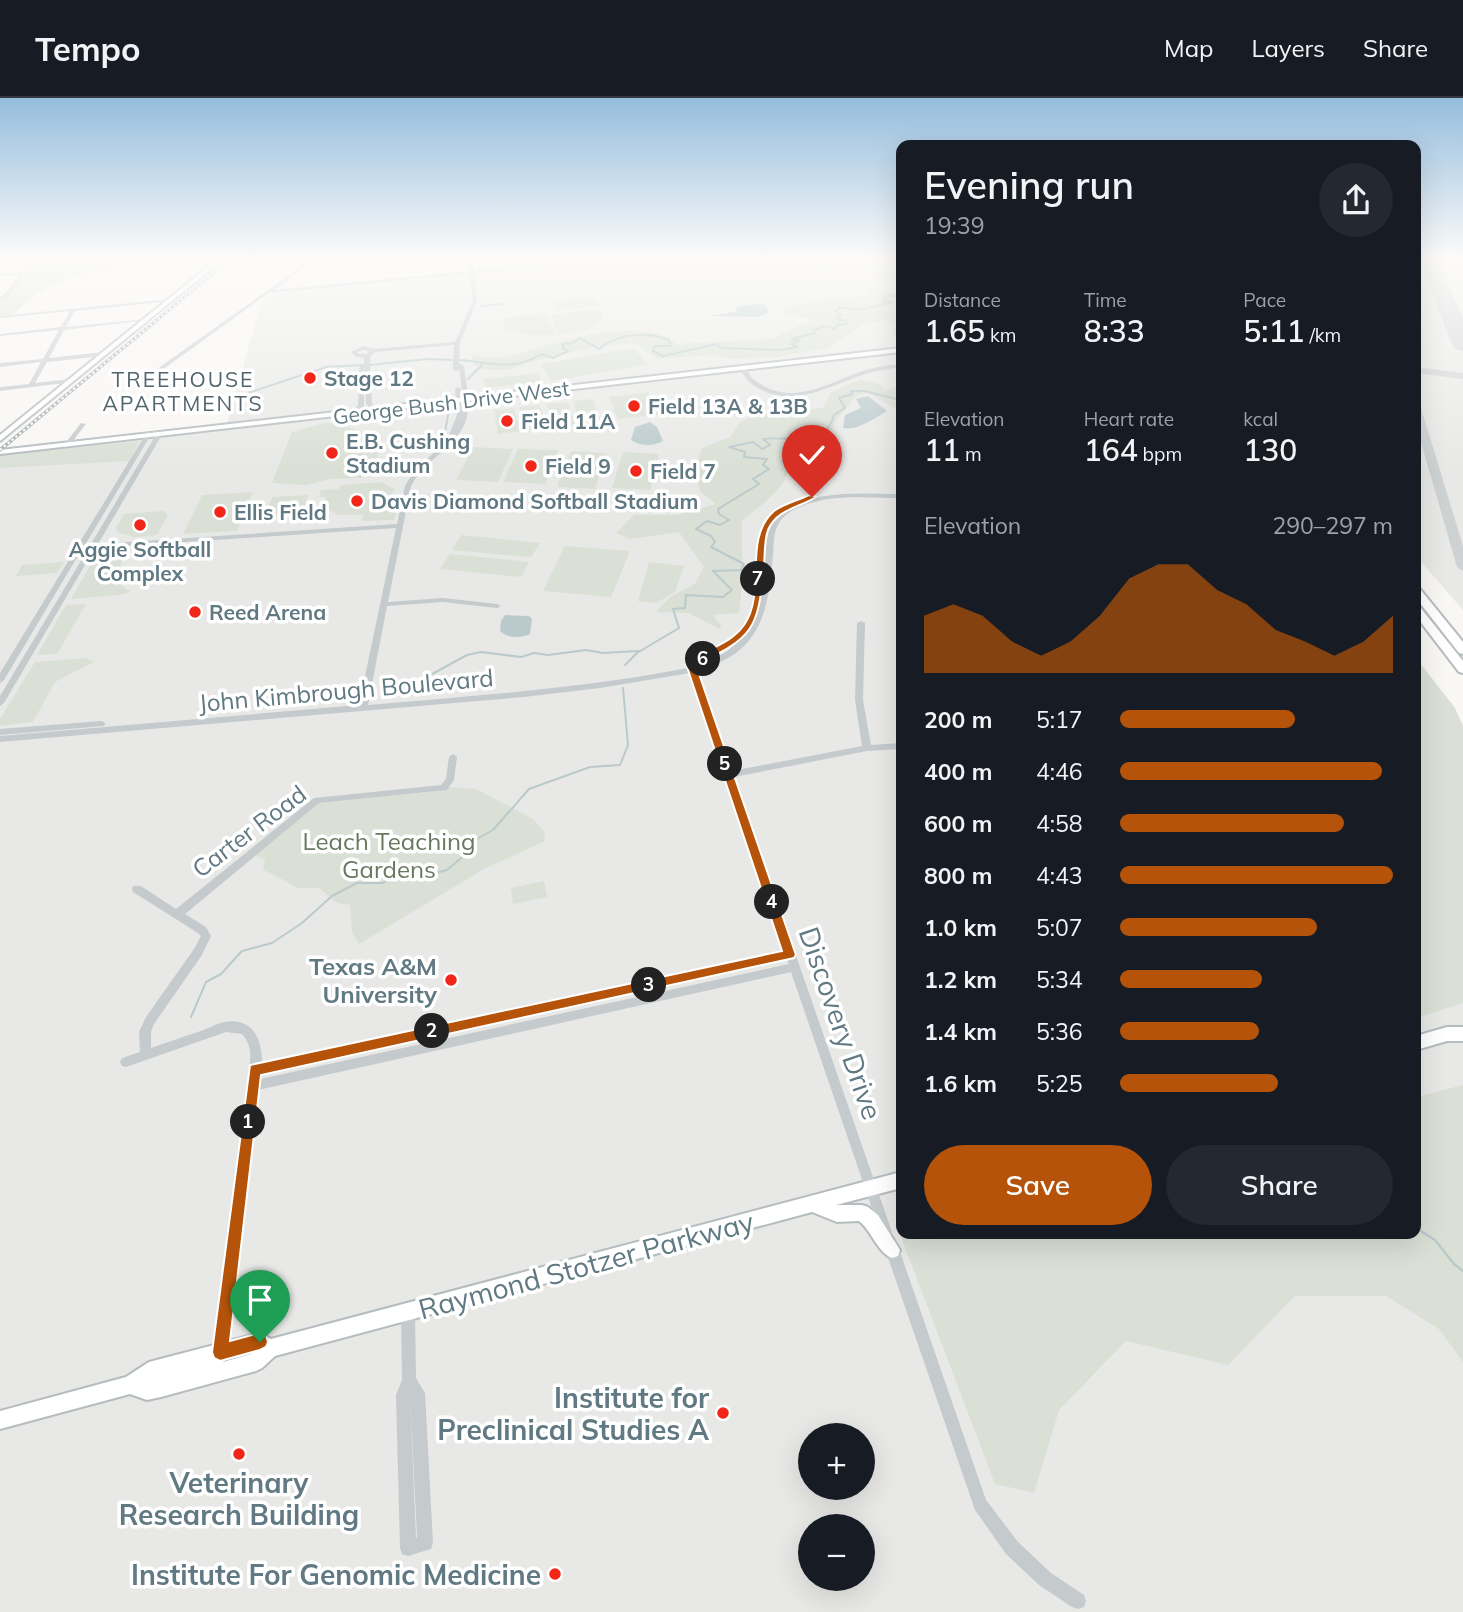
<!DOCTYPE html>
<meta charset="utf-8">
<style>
:root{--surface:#171b24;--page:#242831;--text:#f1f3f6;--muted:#9ea1a6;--line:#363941;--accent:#b45309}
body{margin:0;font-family:Mulish,sans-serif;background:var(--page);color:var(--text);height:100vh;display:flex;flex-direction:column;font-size:26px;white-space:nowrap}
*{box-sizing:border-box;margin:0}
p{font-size:23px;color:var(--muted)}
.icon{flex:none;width:38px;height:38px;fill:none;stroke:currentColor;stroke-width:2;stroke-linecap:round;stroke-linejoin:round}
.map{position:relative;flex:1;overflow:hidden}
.sheet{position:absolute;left:896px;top:42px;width:525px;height:1099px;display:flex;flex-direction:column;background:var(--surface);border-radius:14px;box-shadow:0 7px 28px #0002}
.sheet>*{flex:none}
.controls{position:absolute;left:798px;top:1325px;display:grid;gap:14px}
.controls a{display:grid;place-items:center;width:77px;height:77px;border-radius:50%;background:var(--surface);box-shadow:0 7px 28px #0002;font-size:35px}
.pin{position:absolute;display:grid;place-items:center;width:60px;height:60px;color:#fff;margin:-72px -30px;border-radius:50% 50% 50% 0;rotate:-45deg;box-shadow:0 0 7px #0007}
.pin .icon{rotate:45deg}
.km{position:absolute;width:35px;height:35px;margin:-18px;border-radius:50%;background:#222;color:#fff;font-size:19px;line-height:35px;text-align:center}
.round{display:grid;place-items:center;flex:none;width:74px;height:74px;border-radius:37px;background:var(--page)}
.head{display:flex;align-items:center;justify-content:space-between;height:119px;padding:0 28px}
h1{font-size:38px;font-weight:600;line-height:52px}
.stats{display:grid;grid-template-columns:repeat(3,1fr);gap:10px;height:119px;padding:7px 28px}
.stats div{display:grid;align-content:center}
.stats b{font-size:30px;font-weight:600}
.stats small{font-size:19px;font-weight:400}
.stats p{font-size:19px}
.chart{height:196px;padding:14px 28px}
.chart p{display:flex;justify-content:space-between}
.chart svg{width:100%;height:126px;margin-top:7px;fill:var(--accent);opacity:.7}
.action{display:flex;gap:14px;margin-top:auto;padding:14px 28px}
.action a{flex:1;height:80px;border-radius:42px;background:var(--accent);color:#fff;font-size:28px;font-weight:600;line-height:80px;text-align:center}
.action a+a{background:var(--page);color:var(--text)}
ul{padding:0 28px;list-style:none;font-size:23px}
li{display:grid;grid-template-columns:112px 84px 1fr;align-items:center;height:52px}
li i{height:18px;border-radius:9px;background:var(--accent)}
header{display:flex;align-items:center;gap:42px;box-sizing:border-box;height:98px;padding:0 35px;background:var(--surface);border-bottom:2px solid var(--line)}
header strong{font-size:33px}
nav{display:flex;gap:38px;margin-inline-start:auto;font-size:24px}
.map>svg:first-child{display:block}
.built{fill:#e8e9e7;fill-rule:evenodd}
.green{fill:#dae0d5}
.water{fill:#bacacc}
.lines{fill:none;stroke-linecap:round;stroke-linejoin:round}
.stream-far1{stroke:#bacacc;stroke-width:2}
.stream{stroke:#bacacc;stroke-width:2.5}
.taxiway{fill:#ced2d2;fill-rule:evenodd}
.runway{fill:#ced2d2;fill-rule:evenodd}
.major-casing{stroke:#b5bcbf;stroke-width:4}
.highway-casing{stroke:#b7bcbe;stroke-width:4}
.minor{fill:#c5cacd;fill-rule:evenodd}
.major{fill:#fff;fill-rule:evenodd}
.highway{fill:#fff;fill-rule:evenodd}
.rail-casing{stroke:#a3acb0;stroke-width:3.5}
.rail{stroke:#fff;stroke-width:2;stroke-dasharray:2.5;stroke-linecap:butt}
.route{fill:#b45309;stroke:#fff;stroke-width:2}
.poi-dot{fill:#f22719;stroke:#fff;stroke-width:2.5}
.labels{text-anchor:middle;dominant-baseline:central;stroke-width:7;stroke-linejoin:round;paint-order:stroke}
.far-poi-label{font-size:21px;font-weight:bold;fill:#607982;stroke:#fff;text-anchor:start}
.far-neighbourhood-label{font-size:21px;letter-spacing:2px;fill:#52656c;stroke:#fff}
.far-street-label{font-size:21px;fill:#607982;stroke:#fff}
.street-label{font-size:24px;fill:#607982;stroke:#fff}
.park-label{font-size:24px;fill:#68795f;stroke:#fff}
.poi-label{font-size:24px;font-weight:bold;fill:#607982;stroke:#fff;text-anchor:end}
.near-street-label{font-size:28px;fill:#607982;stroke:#fff}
.near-poi-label{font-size:28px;font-weight:bold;fill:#607982;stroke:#fff;text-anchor:end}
</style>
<header>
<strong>Tempo</strong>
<nav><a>Map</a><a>Layers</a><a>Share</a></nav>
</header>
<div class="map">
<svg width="1463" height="1514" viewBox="0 0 1463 1514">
<rect width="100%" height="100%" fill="#f8f7f4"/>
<g class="built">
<path d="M656,159H901V1136H1416V560L1463,628V1514H0V355L81,349L225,332L262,202L273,195ZM810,1337H863V1390H810ZM810,1428H863V1480H810Z"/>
<path d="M1416,159H1463V512L1416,458Z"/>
</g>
<g class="green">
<path d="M35,159H218L208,167L99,170L50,188L37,195L12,217L0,218V201L5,199Z"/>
<path d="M476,159H522L525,169L477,173Z"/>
<path d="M829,159H901V187L853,165L822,174L809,168H789L829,162Z"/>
<path d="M854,186L892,194L901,192V240L892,239L895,227L884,222L862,227L828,250L777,259L731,261L715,257L658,261L635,245L606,247L541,261L509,272H484L473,267L472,257C479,258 487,260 494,260C510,260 525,253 541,249C578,239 646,219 676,246L772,241L802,226L816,223L780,214L796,206H809L812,202L873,197L868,192Z"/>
<path d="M595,198L601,208L557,212L552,202Z"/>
<path d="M599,211L603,219L594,228L584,232L558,237L551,216Z"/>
<path d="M548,216L555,237H531L506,231L503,220Z"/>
<path d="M634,250L647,266L552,283L541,266Z"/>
<path d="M539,275L541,284L485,290L484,281Z"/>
<path d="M862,281L881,287L884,293L901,287V314L869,295L857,297L837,321L830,337L791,351C797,382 764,406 742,422C741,455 744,482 739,515L713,517L722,529L719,531L689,515L656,514L670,499L695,486L704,469L679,434L630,441L616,435L634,417H676L716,406L701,394L690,367L696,365L702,350L730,339L740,324L767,313L823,310L831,294Z"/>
<path d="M648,294L658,317L618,321L609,299Z"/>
<path d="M593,301L601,324L580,326L573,303Z"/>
<path d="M568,304L575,327L554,329L547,306Z"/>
<path d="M540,307L546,330L525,333L519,309Z"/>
<path d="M514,310L520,333L498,336L494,312Z"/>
<path d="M324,325H336L371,336L370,343L381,346L375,366L362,370L361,380L331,381L306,387L272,385L292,334Z"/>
<path d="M140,343L129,363L0,370V358L3,356Z"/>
<path d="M473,349L513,351L498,384L456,382Z"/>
<path d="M518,351L559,352L545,386L503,384Z"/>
<path d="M571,353L607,355L595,391L557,389Z"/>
<path d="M623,354L659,356L650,392L612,390Z"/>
<path d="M381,384L396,392L392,394L389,405H399L394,422L362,423L363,417H338L324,409L326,399H319L321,392L339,391L340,387Z"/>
<path d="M253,394L237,433L183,436L202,397Z"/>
<path d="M308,397L301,418L264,420L272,399Z"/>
<path d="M163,413L168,417L157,437L134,439L117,434L116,430L124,416Z"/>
<path d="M461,437L540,445L531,459L452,452Z"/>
<path d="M565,448L630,453L611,499L543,493Z"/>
<path d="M130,450L112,481L131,494L119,497L71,501L99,452Z"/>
<path d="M450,456L529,464L521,479L440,471Z"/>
<path d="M64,464L57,475L16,478L22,467Z"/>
<path d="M649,464L684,468L675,494L656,505L638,503Z"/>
<path d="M86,506L57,556L37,557L66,507Z"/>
<path d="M86,560L94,564L55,584L33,624L0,628V621L35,564Z"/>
<path d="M1416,560L1455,610L1463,628V905L1416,920Z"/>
<path d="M448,689L476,691L533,721L544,733L545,743L484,771L359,846L352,834L350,807L337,805L319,790H297C294,787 268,774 263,772L265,762L254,757L319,705L440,693Z"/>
<path d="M544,783L547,799L513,806L511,790Z"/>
<path d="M1463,987V1264L1439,1231L1386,1198H1295L1228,1267L1126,1243L1059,1312L1034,1395L995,1386L898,1131L901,1130V1136H1416V999Z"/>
</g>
<g class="water">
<path d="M755,206L765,207L769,214L759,219L708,218L735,214L737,212L734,210Z"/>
<path d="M868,298L887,313C874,320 859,333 843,330L845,317L861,310L856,301Z"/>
<path d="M650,324L657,329L663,343C653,349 640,348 631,342L635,329Z"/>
<path d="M505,517L529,518L532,521L530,536C520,540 509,541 500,533L501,523Z"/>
</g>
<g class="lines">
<g class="stream-far1">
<path d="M481,208L502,206"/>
<path d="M460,262C488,264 516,274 541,256L553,260L568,253L563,250V246L573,245L580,240L599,251C618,235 646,233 669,242L671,248H655L653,253L663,258L717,246L721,250L780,252L798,249L791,246L799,243L792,241L815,235L814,232L823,228L835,231L837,227L847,226L846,223L837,221L841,217L835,213L840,210L864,211L892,204L882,202L887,198H901"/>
<path d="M370,267L427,261L454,262"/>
<path d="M468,281L482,267"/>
<path d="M901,304L898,307L901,310"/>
<path d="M183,309L239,298L326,269L364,267"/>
<path d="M444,339L450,307"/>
<path d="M625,567L637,555L679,530L673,511L685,510L686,497L723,499L732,492L713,473L741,472L744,466L711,449L715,444L711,438L696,431L707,423L720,427L729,422L719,416L718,411L759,386L753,381L769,371L763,367L767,361L744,359L745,354L729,349L753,344L762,351L770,347L763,341C789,337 824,353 834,317L845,310L839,300L852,296L851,293H864L901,302"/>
<path d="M401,593L467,557L481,554L521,559L534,555L548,557L586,552L603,555L639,553"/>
<path d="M191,919L206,884L221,876L242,853L272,845L302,825L332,798L357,785H383L391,780L421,779L447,772L467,755L477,741L493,732L529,691L590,669L620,667L628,647L623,590"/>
</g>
<path class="stream" d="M1416,1130L1435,1142L1454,1166L1463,1173"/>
<g class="taxiway">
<path d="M1416,269L1463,275V281L1416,275Z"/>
<path d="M1416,307L1421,310L1463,448V473L1457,469L1416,327Z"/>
</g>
<path class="runway" d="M1418,159H1436L1463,220V253L1455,251L1452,246Z"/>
<defs>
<g id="major">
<path d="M220,159H226L0,343V337Z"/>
<path d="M901,250V254L0,356V352Z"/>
<path d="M1447,929H1463V943H1447L1416,952V938Z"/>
<path d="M901,1074V1090L836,1107H862L868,1109L878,1117L900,1152L898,1158L892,1160C877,1154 872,1133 859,1123L837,1124L812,1114L275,1258L262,1270L256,1273L161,1299L147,1302L130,1296L0,1331V1313L126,1279L149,1264L260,1235L271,1241ZM252,1255L251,1256L223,1264L225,1262Z"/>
</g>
<g id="highway">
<path d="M1416,490L1420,491L1463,544V556L1459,555L1416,500Z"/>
<path d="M1416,508L1420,509L1463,563V575L1459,574L1416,518Z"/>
</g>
</defs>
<use href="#major" class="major-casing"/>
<use href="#highway" class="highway-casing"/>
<g class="minor">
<path d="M37,159L9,198L0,202V199L5,196L20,177L0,178V176L22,174L30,163L0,165V163Z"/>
<path d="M314,159H319L274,192L470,173L469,159H473L475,173L623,159H638L475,176L477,202L460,245L459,265L464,268C471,315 474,327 436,359C426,368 417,376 411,388L388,504L443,500L497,506L501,508L497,510L443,504L387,508L368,607C471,598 575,591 677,572L688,570V564H694L696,568C715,561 732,553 745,536L731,550H728L724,548C733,538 743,531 748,519C756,498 753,475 756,453C758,440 763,429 770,418L775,419L767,434L763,451L760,502C764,480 763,454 769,433C782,388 866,396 901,396V400C868,400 830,395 800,409C792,412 783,418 779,425C773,435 774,446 773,457C770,492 767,532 736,555C725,563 711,568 697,573L732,673L862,648L855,602L857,525L861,523L865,525L863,602L871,647L901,645V651L867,653L734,679L892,1134L891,1139L886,1140L881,1139L880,1134L791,874L258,992L227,1254L225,1259L220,1261L215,1259L213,1254L249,973C251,959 252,947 242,936L226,934L126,969L122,968L120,964L122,960L140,954L139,934L146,919L194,851L201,838L198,835L133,794L132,791L133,788H141L176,811L314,700L441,687L446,681L449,659L453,656L457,659L454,682L447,692L319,705L185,816L206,829L211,838L202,857L154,926L151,934V950C167,944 183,939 198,934C207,931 216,926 224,924C253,919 262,941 262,965L785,854L690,575L600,590L524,599L0,644V638L359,607L396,430L95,450L4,605L0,608V598L88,451H82L4,582L0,585V575L147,334L152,335L85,447L91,446L154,340L153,334L156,332L159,334L160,340L98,446L397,426L405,388C416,367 435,355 451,339L449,337L457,317L455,291L458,289L461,291L463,315V299L459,270L458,273L453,272L454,247L375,254L370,259L372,306L376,310L373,312L366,306L364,260L356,259L351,254L364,248L374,251L455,244L473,202L470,176L269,195L151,280L146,279ZM364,252L370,253L366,256H359L357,254ZM787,862L789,866L260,981V976Z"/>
<path d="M170,201L172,203L75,213L66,229L146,221L148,222L64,232L49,260L104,254L107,256L104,258L47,264L35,285L71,281L73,282V284L0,293V289L29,286L41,264L0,269V265L43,261L59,232L0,238V236L61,229L70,213L0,220V218Z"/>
<path d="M901,266V270C890,270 880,272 869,275C831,286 795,312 756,289C748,284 743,278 740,268L745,267C748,277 753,282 762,287C796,307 830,284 863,273C875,269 888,267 901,266Z"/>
<path d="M362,267L365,269L364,308L356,314L353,312L358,307L359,269Z"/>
<path d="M81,325L86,326L68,349H64V347Z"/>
<path d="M101,623L104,624L105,626L104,628L0,637V631Z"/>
<path d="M891,1141L896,1143L898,1148L986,1402L1018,1444L1051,1475L1084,1497L1086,1503L1084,1509L1078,1511L1072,1509L1039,1487L1006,1456L975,1412L884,1148L886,1143Z"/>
<path d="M408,1208L413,1210L415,1215L416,1280L425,1295L433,1445L431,1451L408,1458L402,1456L400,1450L396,1297L402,1282L401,1215L403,1210ZM410,1296L417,1439L416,1440L410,1297Z"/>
</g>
<use href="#major" class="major"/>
<use href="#highway" class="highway"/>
<defs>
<path id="rail" d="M0,352L233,159"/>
</defs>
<use href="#rail" class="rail-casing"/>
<use href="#rail" class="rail"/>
</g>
<linearGradient id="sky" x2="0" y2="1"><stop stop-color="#95bddd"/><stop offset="0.43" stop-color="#fcfbfa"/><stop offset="1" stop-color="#fcfbfa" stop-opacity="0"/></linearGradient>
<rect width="1463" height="371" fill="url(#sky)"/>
<path class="route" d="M809,397L816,399C799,410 777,411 768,432C764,442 765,458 764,469C758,533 753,539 696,567L796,857L794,860L261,977L230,1243L260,1235L266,1238L268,1244L266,1249L260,1252L220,1263L214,1260L212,1254L250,967L782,853L686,566C705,550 729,548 744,527C767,494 742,441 774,413C783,406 799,402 809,397Z"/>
<g class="poi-dot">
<circle cx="310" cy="280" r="7"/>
<circle cx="634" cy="308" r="7"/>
<circle cx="507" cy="323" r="7"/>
<circle cx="332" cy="355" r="7"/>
<circle cx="531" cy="368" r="7"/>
<circle cx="636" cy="373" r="7"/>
<circle cx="357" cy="403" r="7"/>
<circle cx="220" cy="414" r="7"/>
<circle cx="140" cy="427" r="7"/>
<circle cx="195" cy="514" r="7"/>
<circle cx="451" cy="882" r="7"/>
<circle cx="723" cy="1315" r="7"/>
<circle cx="239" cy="1356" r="7"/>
<circle cx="555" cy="1476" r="7"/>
</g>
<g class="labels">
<g class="far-poi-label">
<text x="324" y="280">Stage 12</text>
<text x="648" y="308">Field 13A &amp; 13B</text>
<text x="521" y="323">Field 11A</text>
<text x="346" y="343">E.B. Cushing<tspan x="346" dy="24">Stadium</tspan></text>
<text x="545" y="368">Field 9</text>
<text x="650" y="373">Field 7</text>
<text x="371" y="403">Davis Diamond Softball Stadium</text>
<text x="234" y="414">Ellis Field</text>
<text x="140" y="451" text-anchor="middle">Aggie Softball<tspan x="140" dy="24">Complex</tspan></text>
<text x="209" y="514">Reed Arena</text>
</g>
<g class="far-neighbourhood-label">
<text x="183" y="281">TREEHOUSE<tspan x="183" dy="24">APARTMENTS</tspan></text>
</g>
<g class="far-street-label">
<text transform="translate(451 304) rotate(-7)">George Bush Drive West</text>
</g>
<g class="street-label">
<text transform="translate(346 592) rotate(-5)">John Kimbrough Boulevard</text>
<text transform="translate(249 733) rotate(-37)">Carter Road</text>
</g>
<g class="park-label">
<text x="389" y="743">Leach Teaching<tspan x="389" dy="28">Gardens</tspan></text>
</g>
<g class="poi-label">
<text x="437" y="868">Texas A&amp;M<tspan x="437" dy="28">University</tspan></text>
</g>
<g class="near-street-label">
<text transform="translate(841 925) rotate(71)">Discovery Drive</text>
<text transform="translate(586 1167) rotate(-15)">Raymond Stotzer Parkway</text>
</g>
<g class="near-poi-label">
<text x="709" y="1299">Institute for<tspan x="709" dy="32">Preclinical Studies A</tspan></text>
<text x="239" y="1384" text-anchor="middle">Veterinary<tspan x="239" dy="32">Research Building</tspan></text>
<text x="541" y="1476">Institute For Genomic Medicine</text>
</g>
</g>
</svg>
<div class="controls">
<a>+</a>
<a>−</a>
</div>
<div class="pin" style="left:260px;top:1244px;background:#1e9e55"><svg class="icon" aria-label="arrive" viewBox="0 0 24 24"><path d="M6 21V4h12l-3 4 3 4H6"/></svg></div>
<div class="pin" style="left:812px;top:399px;background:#d93025"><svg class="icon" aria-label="check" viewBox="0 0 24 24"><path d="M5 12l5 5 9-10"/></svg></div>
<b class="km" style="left:248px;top:1024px">1</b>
<b class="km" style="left:432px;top:933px">2</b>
<b class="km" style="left:649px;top:887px">3</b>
<b class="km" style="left:772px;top:804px">4</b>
<b class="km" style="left:725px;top:666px">5</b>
<b class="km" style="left:703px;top:561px">6</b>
<b class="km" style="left:758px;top:481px">7</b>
<section class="sheet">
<div class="head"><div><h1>Evening run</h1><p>19:39</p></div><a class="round"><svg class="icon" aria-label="share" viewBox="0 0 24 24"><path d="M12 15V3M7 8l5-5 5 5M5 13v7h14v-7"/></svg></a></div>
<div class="stats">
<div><p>Distance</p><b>1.65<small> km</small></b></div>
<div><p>Time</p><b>8:33</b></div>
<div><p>Pace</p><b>5:11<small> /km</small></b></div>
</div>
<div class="stats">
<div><p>Elevation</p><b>11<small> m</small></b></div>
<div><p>Heart rate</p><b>164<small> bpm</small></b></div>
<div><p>kcal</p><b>130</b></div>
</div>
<div class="chart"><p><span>Elevation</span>290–297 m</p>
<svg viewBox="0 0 160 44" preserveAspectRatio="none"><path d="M0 44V24L10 20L20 24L30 33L40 38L50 33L60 24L70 11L80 6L90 6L100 15L110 20L120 29L130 33L140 38L150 33L160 24V44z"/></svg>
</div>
<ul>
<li><b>200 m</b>5:17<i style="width:64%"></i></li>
<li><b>400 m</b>4:46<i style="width:96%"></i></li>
<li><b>600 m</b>4:58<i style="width:82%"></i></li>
<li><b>800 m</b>4:43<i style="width:100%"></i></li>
<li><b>1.0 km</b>5:07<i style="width:72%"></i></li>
<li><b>1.2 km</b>5:34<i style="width:52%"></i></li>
<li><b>1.4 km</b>5:36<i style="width:51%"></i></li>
<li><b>1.6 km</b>5:25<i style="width:58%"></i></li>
</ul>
<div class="action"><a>Save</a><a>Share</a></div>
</section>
</div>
